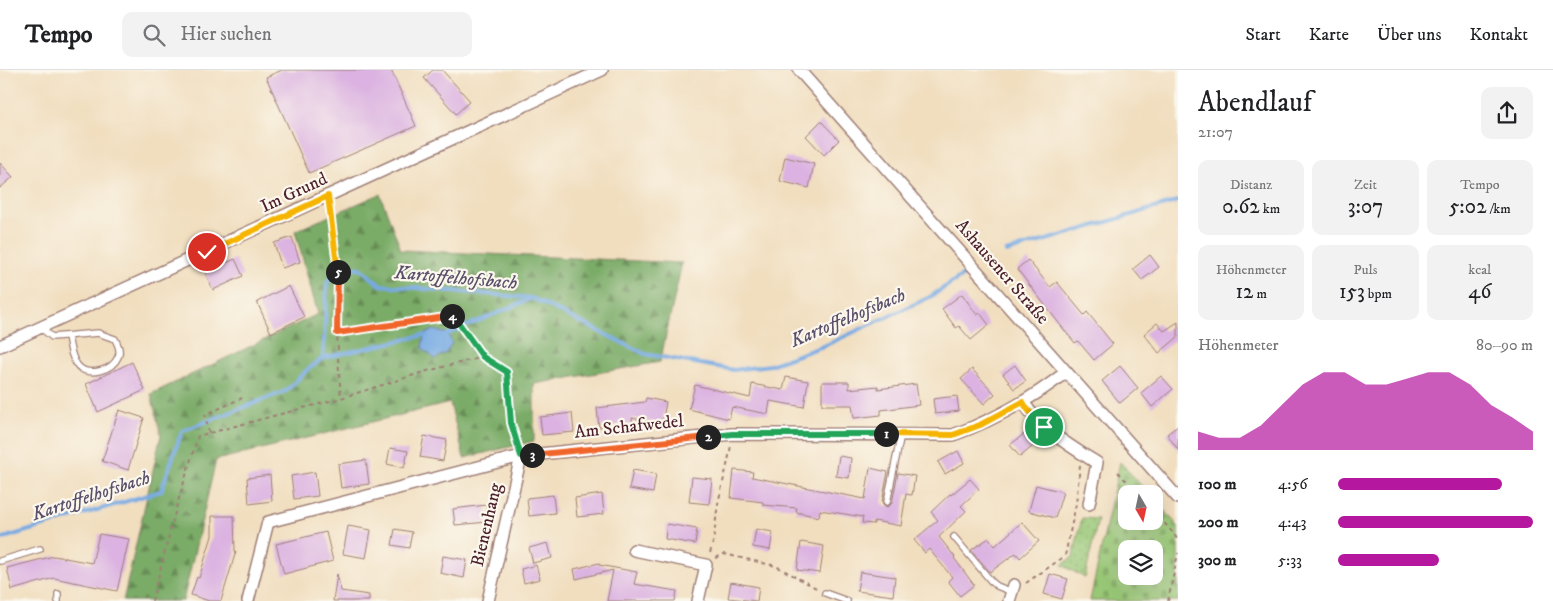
<!DOCTYPE html>
<html lang="de">
<meta charset="utf-8">
<style>
:root{--surface:#fff;--page:#f2f2f2;--text:#202124;--muted:#757577;--line:#e0e0e0;--accent:#b5179e}
body{margin:0;font-family:"IM FELL DW Pica",serif;background:var(--page);color:var(--text);height:100vh;display:flex;flex-direction:column;font-size:19px;white-space:nowrap}
*{box-sizing:border-box;margin:0}
p{font-size:16px;color:var(--muted)}
.icon{flex:none;width:28px;height:28px;fill:none;stroke:currentColor;stroke-width:2;stroke-linecap:round;stroke-linejoin:round}
.map{position:relative;flex:1;overflow:hidden}
.sheet{display:flex;flex-direction:column;background:var(--surface);width:375px}
.sheet>*{flex:none}
.needle{width:32px;rotate:171deg}
.fabs{position:absolute;left:1118px;top:415px;display:grid;gap:10px}
.fabs a{display:grid;place-items:center;width:45px;height:45px;border-radius:10px;background:var(--surface);box-shadow:0 5px 20px #0002;font-size:25px}
.pin{position:absolute;display:grid;place-items:center;width:42px;height:42px;color:#fff;margin:-21px;border:2px solid #fff;border-radius:50%;box-shadow:0 1px 5px #0007}
.km{position:absolute;width:25px;height:25px;margin:-12px;border-radius:50%;background:#222;color:#fff;font-size:14px;line-height:25px;text-align:center}
.round{display:grid;place-items:center;flex:none;width:52px;height:52px;border-radius:10px;background:var(--page)}
.head{display:flex;align-items:center;justify-content:space-between;height:85px;padding:0 20px}
h1{font-size:28px;font-weight:600;line-height:38px}
.metrics{display:grid;grid-template-columns:repeat(3,1fr);gap:8px;height:85px;padding:5px 20px}
.metrics div{display:grid;align-content:center;border-radius:10px;background:var(--page);text-align:center}
.metrics b{font-size:21px;font-weight:600}
.metrics small{font-size:14px;font-weight:400}
.metrics p{font-size:14px}
.chart{height:140px;padding:10px 20px}
.chart p{display:flex;justify-content:space-between}
.chart svg{width:100%;height:90px;margin-top:5px;fill:var(--accent);opacity:.7}
ul{padding:0 20px;list-style:none;font-size:16px}
li{display:grid;grid-template-columns:80px 60px 1fr;align-items:center;height:38px}
li i{height:12px;border-radius:6px;background:var(--accent)}
header{display:flex;align-items:center;gap:30px;box-sizing:border-box;height:70px;padding:0 25px;background:var(--surface);border-bottom:1px solid var(--line)}
header strong{font-size:24px}
nav{display:flex;gap:28px;margin-inline-start:auto;font-size:18px}
.search{width:350px;height:45px;background:var(--page);display:flex;align-items:center;gap:12px;box-sizing:border-box;padding:0 18px;border-radius:10px;color:var(--muted);font-size:19px}
main{display:flex;flex:1;min-height:0}
.map>svg:first-child{display:block}
.forest{fill:url(#forest-firs);stroke:#626649}
.cemetery{fill:url(#cemetery-stones);stroke:#717350;fill-rule:evenodd}
.park{fill:url(#park-dots);stroke:#717350}
.water{fill:#77aae3;stroke:#606487}
.lines{fill:none;stroke-linecap:round;stroke-linejoin:round}
.stream{stroke:#77aae3;stroke-width:4}
.building{fill:#dbb2e1}
.service-casing{stroke:#9e7e75;stroke-width:8}
.minor-casing{stroke:#9e7e75;stroke-width:14}
.path{stroke:#9e7e75;stroke-width:2;stroke-dasharray:4 4;stroke-linecap:butt}
.service{stroke:#fff;stroke-width:5.5}
.minor{stroke:#fff;stroke-width:11}
.split-1-casing{stroke:#fff;stroke-width:10}
.split-2-casing{stroke:#fff;stroke-width:10}
.split-3-casing{stroke:#fff;stroke-width:10}
.split-4-casing{stroke:#fff;stroke-width:10}
.split-5-casing{stroke:#fff;stroke-width:10}
.split-6-casing{stroke:#fff;stroke-width:10}
.split-1{stroke:#f5b400;stroke-width:6}
.split-2{stroke:#22a559;stroke-width:6}
.split-3{stroke:#f0652b;stroke-width:6}
.split-4{stroke:#22a559;stroke-width:6}
.split-5{stroke:#f0652b;stroke-width:6}
.split-6{stroke:#f5b400;stroke-width:6}
.labels{text-anchor:middle;dominant-baseline:central;stroke-width:4.5;stroke-linejoin:round;paint-order:stroke}
.street-label{font-size:18px;fill:#4a1f2b;stroke:#fbf7ec}
.water-label{font-size:19px;font-style:italic;fill:#5a506b;stroke:#fbf7ec}
</style>
<header>
<strong>Tempo</strong>
<div class="search"><svg class="icon" aria-label="search" viewBox="0 0 24 24"><circle cx="10" cy="10" r="6"/><path d="M15 15l6 6"/></svg>Hier suchen</div>
<nav><a>Start</a><a>Karte</a><a>Über uns</a><a>Kontakt</a></nav>
</header>
<main>
<div class="map">
<svg width="1178" height="531" viewBox="0 0 1178 531">
<defs>
<pattern id="forest-firs" width="22" height="20" patternUnits="userSpaceOnUse" patternTransform="scale(1.25)"><rect width="22" height="20" fill="#7aac67"/><path d="M5 1l3.5 6h-7zM16 11l3.5 6h-7z" fill="#668b55"/></pattern>
<pattern id="cemetery-stones" width="16" height="16" patternUnits="userSpaceOnUse" patternTransform="scale(1.25)"><rect width="16" height="16" fill="#98c776"/><path d="M2 7V4a2 2 0 0 1 4 0v3zM10 15v-3a2 2 0 0 1 4 0v3z" fill="#84aa66"/></pattern>
<pattern id="park-dots" width="8" height="8" patternUnits="userSpaceOnUse" patternTransform="scale(1.25)"><rect width="8" height="8" fill="#98c776"/><path d="M2 2h.1M6 6h.1" fill="none" stroke="#84aa66" stroke-width="1.8" stroke-linecap="round"/></pattern>
</defs>
<rect width="100%" height="100%" fill="#fbf7ec"/>
<filter id="ink" filterUnits="userSpaceOnUse"><feTurbulence type="fractalNoise" baseFrequency=".02" numOctaves="2"/><feDisplacementMap in="SourceGraphic" scale="10" xChannelSelector="R" yChannelSelector="G"/><feConvolveMatrix kernelMatrix="1 2 1 2 8 2 1 2 1" color-interpolation-filters="sRGB"/></filter>
<filter id="wash" filterUnits="userSpaceOnUse"><feTurbulence type="fractalNoise" baseFrequency=".0096" numOctaves="4" result="noise"/><feDisplacementMap in="SourceGraphic" scale="20" xChannelSelector="R" yChannelSelector="G"/><feGaussianBlur stdDeviation="1.12" result="paint"/><feColorMatrix in="noise" values="0 0 0 0 0 0 0 0 0 0 0 0 0 0 0 0 0 1.4 0 .05"/><feComposite in="paint" operator="in"/></filter>
<g filter="url(#wash)">
<rect width="100%" height="100%" fill="#f1debf"/>
<path class="forest" d="M380,124L401,180L682,193L660,292L534,314V371L464,388L450,333L216,390L183,531H123L161,365L151,324L318,244L295,161Z"/>
<path class="cemetery" d="M1120,392L1149,424H1126V451H1154V429L1178,456V531H1090ZM1126,479H1154V506H1126Z"/>
<path class="park" d="M1082,448L1098,449L1085,508L1062,495L1073,487Z"/>
<path class="water" d="M433,260L448,264L452,273L446,283L435,289L422,278L424,265Z"/>
<g class="lines">
<g class="stream">
<path d="M1006,182L1178,131"/>
<path d="M448,264L530,229"/>
<path d="M323,288L424,265"/>
<path d="M0,469L161,421L182,361L286,321L307,300L323,288L327,213L338,197L360,198L380,215L532,228L645,284L734,300L770,295L826,275L930,227L968,202"/>
</g>
</g>
<g id="blocks">
<g class="building">
<path d="M282,0H391L416,56L309,103L266,7Z"/>
<path d="M433,0H442L470,31L456,44L424,8Z"/>
<path d="M821,51L839,70L824,85L806,66Z"/>
<path d="M785,87L814,94L809,118L780,111Z"/>
<path d="M0,93L13,107L0,118Z"/>
<path d="M292,167L300,192L282,198L274,173Z"/>
<path d="M1150,185L1159,197L1142,210L1133,199Z"/>
<path d="M235,189L243,206L213,220L205,203Z"/>
<path d="M1028,190L1050,217L1057,212L1084,245L1087,242L1113,274L1094,290L1078,271L1075,273L1065,261L1017,199Z"/>
<path d="M289,216L304,247L271,263L257,232Z"/>
<path d="M962,224L977,245L980,243L989,255L971,270L959,256L956,258L942,239Z"/>
<path d="M1178,252V267L1159,283L1144,264L1157,253L1164,261Z"/>
<path d="M132,292L145,320L98,342L86,314Z"/>
<path d="M1015,295L1026,311L1014,319L1003,304Z"/>
<path d="M1120,296L1138,318L1120,333L1102,311Z"/>
<path d="M972,299L995,324L984,334L961,309Z"/>
<path d="M1161,306L1173,319L1152,337L1141,323Z"/>
<path d="M786,307L808,311L804,337L770,331L768,344L732,337L729,349L689,339L695,315L750,328L752,314L783,320Z"/>
<path d="M822,312H849V319L878,316V319L916,314L919,335L881,340V345L854,348L852,335H822Z"/>
<path d="M957,326L959,341L935,344L933,329Z"/>
<path d="M646,328L666,332L662,354L632,348L633,354L599,357L597,338L645,332Z"/>
<path d="M119,340L144,348L128,400L102,391Z"/>
<path d="M572,343L574,362L542,365L540,347Z"/>
<path d="M1178,356V380L1167,364Z"/>
<path d="M1024,364L1033,376L1020,387L1010,375Z"/>
<path d="M424,366L447,370L443,391L420,387Z"/>
<path d="M390,378L408,381L404,398L387,394Z"/>
<path d="M958,381L964,393L945,404L938,392Z"/>
<path d="M839,386L851,388L849,408L836,406Z"/>
<path d="M366,390L369,414L341,418L338,394Z"/>
<path d="M870,398L888,402L882,432L884,435L887,437L890,435L892,433L898,403L915,406L912,425L906,424L901,456L874,451V454L862,453L863,447L820,440L819,447L796,442L797,438L763,435V432L731,428L734,400L753,402L752,407L865,429Z"/>
<path d="M633,400L656,404L653,423L629,419Z"/>
<path d="M315,402L318,426L294,429L291,406Z"/>
<path d="M270,405L272,431L249,434L247,408Z"/>
<path d="M692,407L712,409L709,434L689,432Z"/>
<path d="M970,409L979,419L961,436L966,441L939,467L955,487L954,488L974,515L960,526L948,511L952,507L929,479L925,483L914,470L938,450L931,442L950,424L951,425Z"/>
<path d="M1036,415L1063,422L1055,448L1029,441Z"/>
<path d="M602,424L604,444L577,447L575,428Z"/>
<path d="M553,425L555,443L529,446L527,428Z"/>
<path d="M486,435L488,452L455,455L453,439Z"/>
<path d="M212,446H234L235,481H236L221,531H209L191,525L197,507L199,508L212,466Z"/>
<path d="M1022,452L1039,471L1020,488L1016,483L990,502L971,480L989,468L995,476Z"/>
<path d="M667,454L697,459L695,474L665,469Z"/>
<path d="M348,456L371,460L366,488L343,484Z"/>
<path d="M395,459L412,462L409,478L392,475Z"/>
<path d="M756,459L773,462L770,480L753,477Z"/>
<path d="M326,462L333,491L284,504L276,474Z"/>
<path d="M99,464L129,469L117,521L54,508L12,520L7,498L54,486L92,493Z"/>
<path d="M801,472L824,476L820,503L797,500Z"/>
<path d="M548,473L552,488L533,493L529,478Z"/>
<path d="M443,486L467,490L464,508L440,503Z"/>
<path d="M599,493V495L637,502L634,514L677,521L675,531H607L613,500L576,509L574,499Z"/>
<path d="M536,495L540,509L524,513L521,499Z"/>
<path d="M860,502L895,507L893,526L857,521Z"/>
<path d="M337,504L341,521L369,525V531H333Z"/>
<path d="M1050,504L1068,509L1062,529L1044,524Z"/>
<path d="M731,512L759,517L757,531L728,528Z"/>
</g>
</g>
</g>
<g filter="url(#ink)">
<use href="#blocks" fill-opacity="0" stroke="#9e7e75" stroke-width="1"/>
<g class="lines">
<defs>
<g id="service">
<path d="M41,258L52,267L98,263L115,269C118,275 121,281 118,287C112,301 88,307 78,296C71,288 70,276 68,266"/>
<path d="M887,432L901,364"/>
<path d="M954,467L991,511L997,516L1012,522"/>
<path d="M0,491L40,479"/>
<path d="M825,523L847,531"/>
<path d="M58,531V524"/>
</g>
<g id="minor">
<path d="M799,0C926,142 1052,285 1178,428"/>
<path d="M0,276L602,0"/>
<path d="M1023,332C1041,359 1070,376 1097,393L1089,434"/>
<path d="M634,480L706,495L698,531"/>
<path d="M248,531L268,452L521,386L732,364L953,365C994,350 1032,329 1066,302"/>
<path d="M488,531L521,386"/>
<path d="M1009,531L1014,515"/>
</g>
</defs>
<use href="#service" class="service-casing"/>
<use href="#minor" class="minor-casing"/>
<g class="path">
<path d="M330,138L338,197L337,263"/>
<path d="M338,280L337,263L453,245L483,286"/>
<path d="M338,288L341,328"/>
<path d="M209,363L205,345L242,328"/>
<path d="M1118,402L1138,424"/>
<path d="M1154,441L1174,464L1178,471"/>
<path d="M710,483C716,465 715,447 719,429C723,411 728,394 731,375"/>
<path d="M716,488L724,484L776,496L818,519"/>
<path d="M1026,513L1065,486L1076,434L1080,395"/>
<path d="M152,531L177,435L198,366L341,328L427,301L483,287L507,302L511,353L517,374"/>
<path d="M1168,531L1178,483"/>
</g>
<use href="#service" class="service"/>
<use href="#minor" class="minor"/>
</g>
</g>
<g class="lines" filter="url(#ink)">
<defs>
<path id="split-1" d="M886,364L953,365L980,355L1023,332L1028,340L1044,357"/>
<path id="split-2" d="M708,367L732,364H886"/>
<path id="split-3" d="M532,385L708,367"/>
<path id="split-4" d="M452,246L453,245L483,287L507,302L511,353L521,386L532,385"/>
<path id="split-5" d="M338,202L337,263L452,246"/>
<path id="split-6" d="M207,182L328,126L338,202"/>
</defs>
<use href="#split-1" class="split-1-casing"/>
<use href="#split-2" class="split-2-casing"/>
<use href="#split-3" class="split-3-casing"/>
<use href="#split-4" class="split-4-casing"/>
<use href="#split-5" class="split-5-casing"/>
<use href="#split-6" class="split-6-casing"/>
<use href="#split-1" class="split-1"/>
<use href="#split-2" class="split-2"/>
<use href="#split-3" class="split-3"/>
<use href="#split-4" class="split-4"/>
<use href="#split-5" class="split-5"/>
<use href="#split-6" class="split-6"/>
</g>
<g class="labels">
<g class="street-label">
<text transform="translate(294 123) rotate(-25)">Im Grund</text>
<text transform="translate(1002 202) rotate(49)">Ashausener Straße</text>
<text transform="translate(629 357) rotate(-6)">Am Schafwedel</text>
<text transform="translate(487 455) rotate(-77)">Bienenhang</text>
</g>
<g class="water-label">
<text transform="translate(456 208) rotate(5)">Kartoffelhofsbach</text>
<text transform="translate(848 248) rotate(-23)">Kartoffelhofsbach</text>
<text transform="translate(91 426) rotate(-18)">Kartoffelhofsbach</text>
</g>
</g>
</svg>
<div class="fabs">
<a><svg class="needle" viewBox="-14 -14 28 28"><path d="M0-13l5 13h-10z" fill="#e53935"/><path d="M0 13l5-13h-10z" fill="#757577"/></svg></a>
<a><svg class="icon" aria-label="layers" viewBox="0 0 24 24"><path d="M12 4l9 5-9 5-9-5zM3 14l9 5 9-5"/></svg></a>
</div>
<div class="pin" style="left:1044px;top:357px;background:#1e9e55"><svg class="icon" aria-label="arrive" viewBox="0 0 24 24"><path d="M6 21V4h12l-3 4 3 4H6"/></svg></div>
<div class="pin" style="left:207px;top:182px;background:#d93025"><svg class="icon" aria-label="check" viewBox="0 0 24 24"><path d="M5 12l5 5 9-10"/></svg></div>
<b class="km" style="left:886px;top:364px">1</b>
<b class="km" style="left:708px;top:367px">2</b>
<b class="km" style="left:532px;top:385px">3</b>
<b class="km" style="left:452px;top:246px">4</b>
<b class="km" style="left:338px;top:202px">5</b>
</div>
<section class="sheet">
<div class="head"><div><h1>Abendlauf</h1><p>21:07</p></div><a class="round"><svg class="icon" aria-label="share" viewBox="0 0 24 24"><path d="M12 15V3M7 8l5-5 5 5M5 13v7h14v-7"/></svg></a></div>
<div class="metrics">
<div><p>Distanz</p><b>0.62<small> km</small></b></div>
<div><p>Zeit</p><b>3:07</b></div>
<div><p>Tempo</p><b>5:02<small> /km</small></b></div>
</div>
<div class="metrics">
<div><p>Höhenmeter</p><b>12<small> m</small></b></div>
<div><p>Puls</p><b>153<small> bpm</small></b></div>
<div><p>kcal</p><b>46</b></div>
</div>
<div class="chart"><p><span>Höhenmeter</span>80–90 m</p>
<svg viewBox="0 0 160 44" preserveAspectRatio="none"><path d="M0 44V35L10 38L20 38L30 32L40 22L50 12L60 6L70 6L80 12L90 12L100 9L110 6L120 6L130 12L140 22L150 28L160 35V44z"/></svg>
</div>
<ul>
<li><b>100 m</b>4:56<i style="width:84%"></i></li>
<li><b>200 m</b>4:43<i style="width:100%"></i></li>
<li><b>300 m</b>5:33<i style="width:52%"></i></li>
</ul>
</section>
</main>
